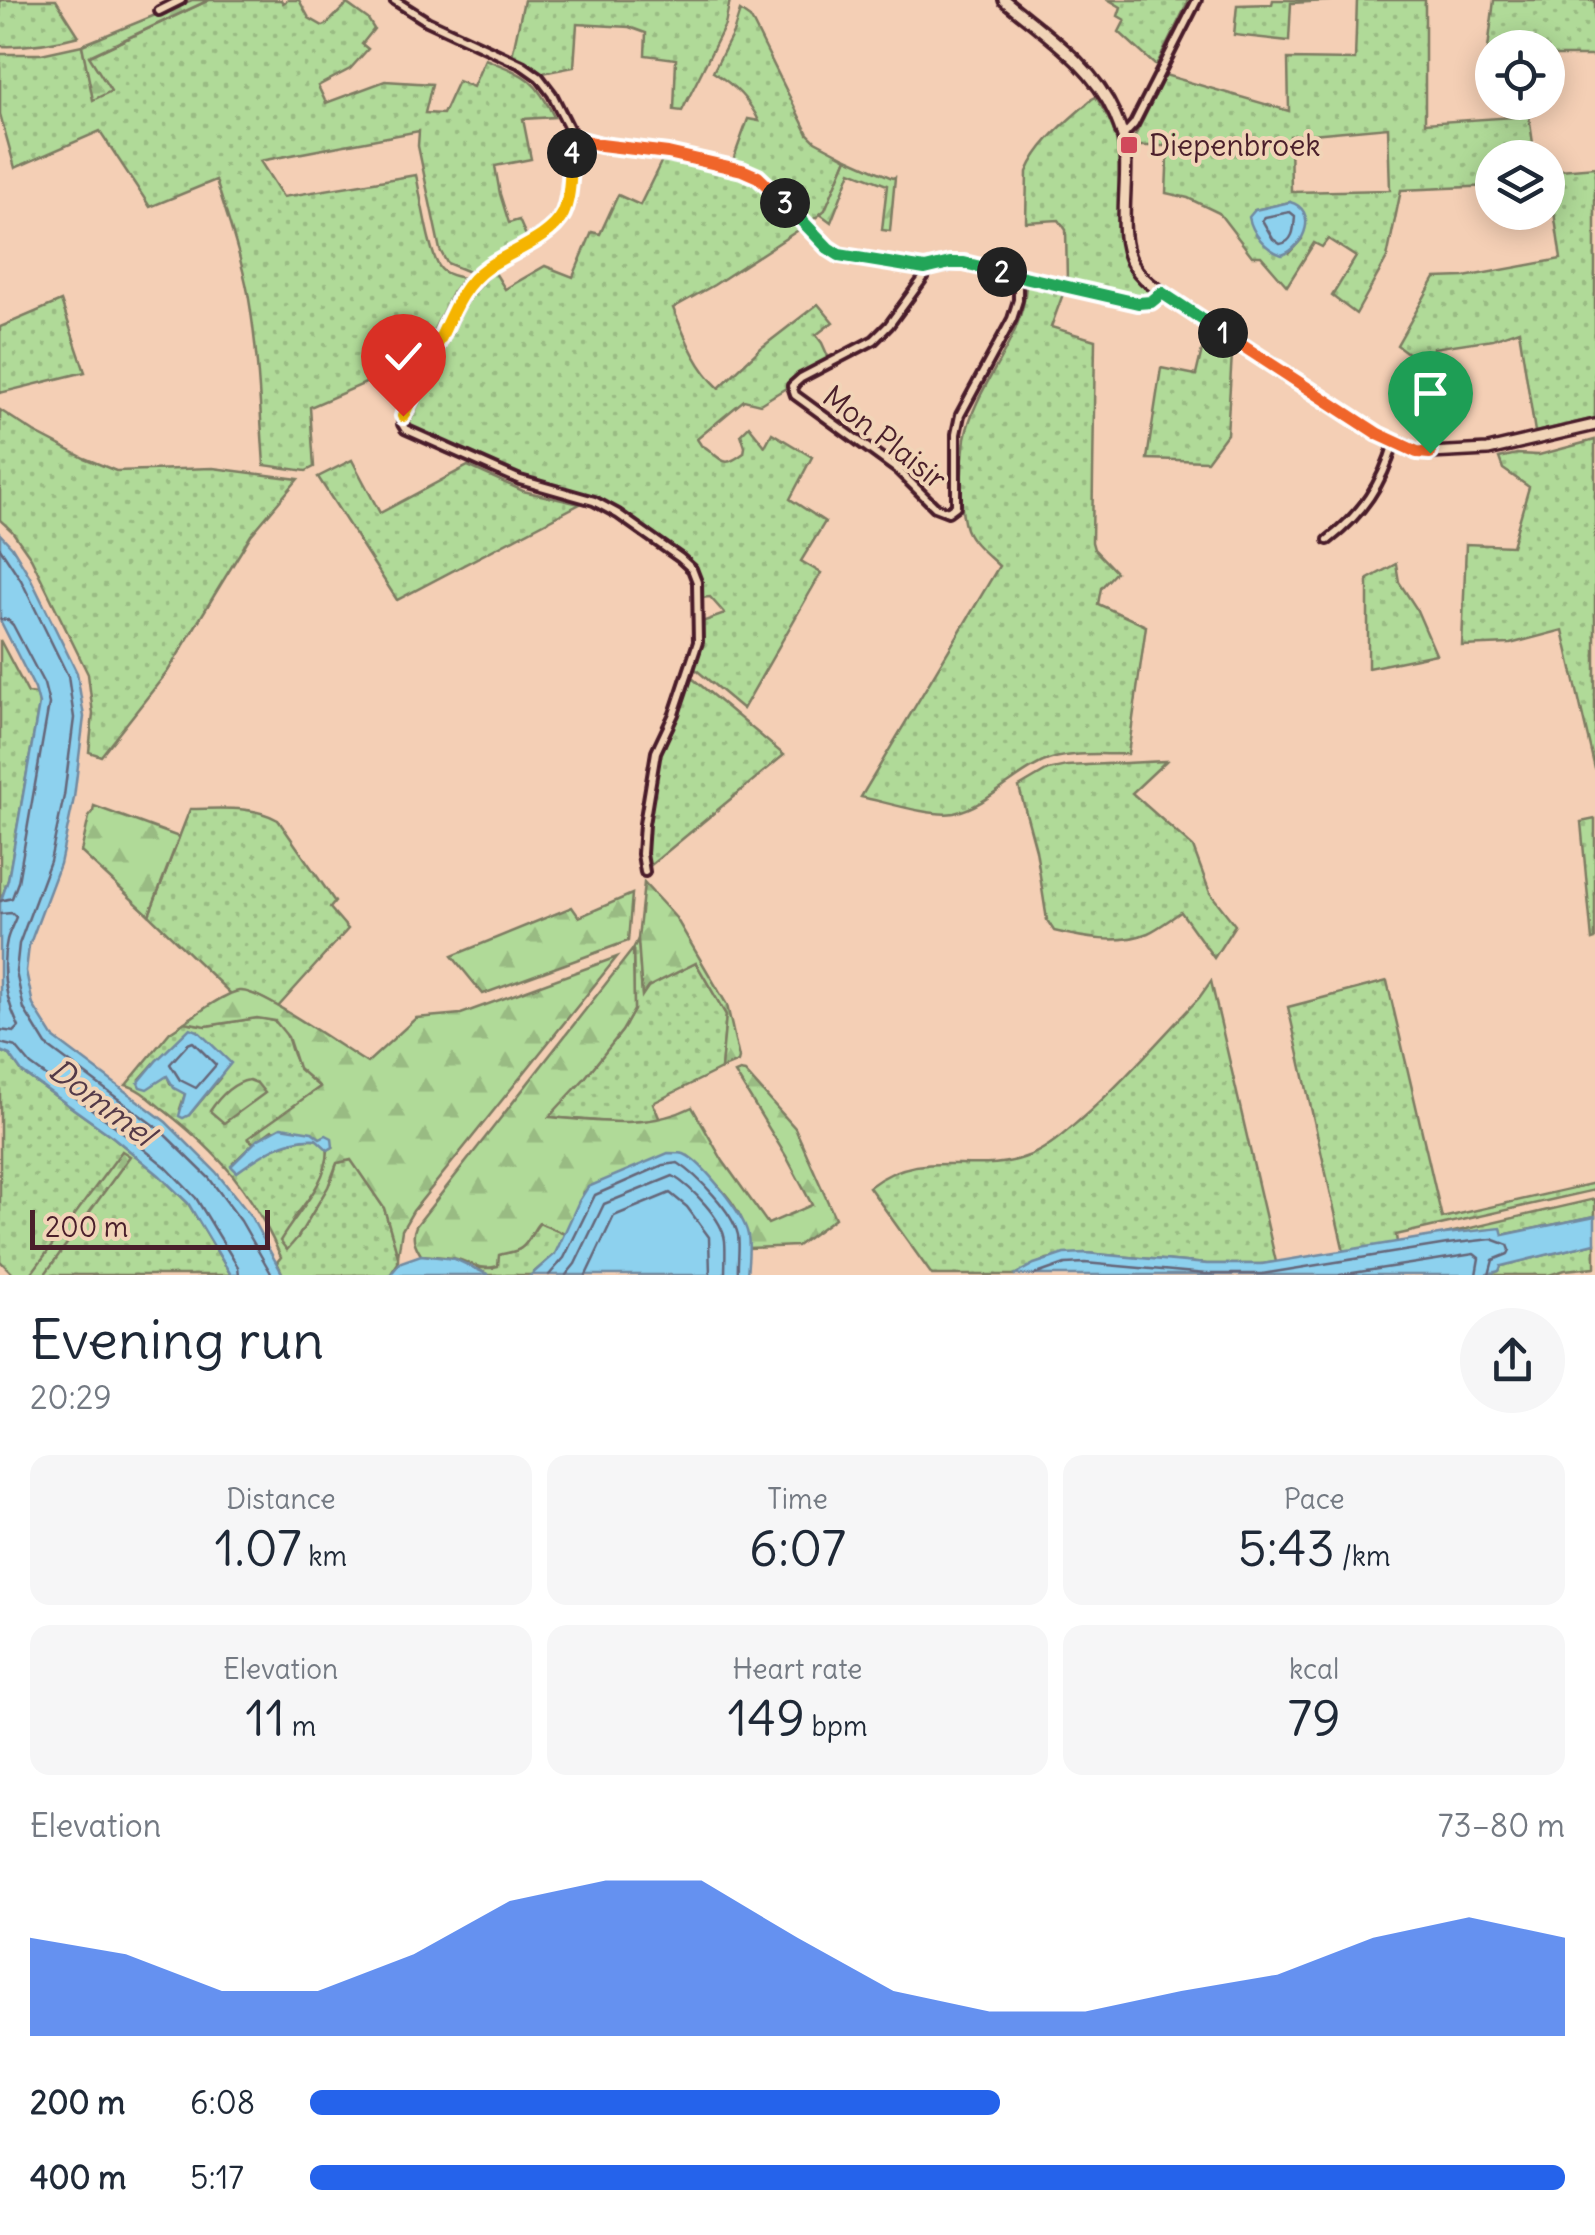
<!DOCTYPE html>
<meta charset="utf-8">
<style>
:root{--surface:#fff;--page:#f6f6f7;--text:#1f2937;--muted:#747a83;--accent:#2563eb}
body{margin:0;font-family:Delius,sans-serif;background:var(--page);color:var(--text);height:100vh;display:flex;flex-direction:column;font-size:38px;white-space:nowrap}
*{box-sizing:border-box;margin:0}
p{font-size:32px;color:var(--muted)}
.icon{flex:none;width:55px;height:55px;fill:none;stroke:currentColor;stroke-width:2;stroke-linecap:round;stroke-linejoin:round}
.map{position:relative;height:1275px;overflow:hidden}
.drawer{display:flex;flex-direction:column;background:var(--surface);flex:1}
.drawer>*{flex:none}
.controls{position:absolute;left:1475px;top:30px;display:grid;gap:20px}
.controls a{display:grid;place-items:center;width:90px;height:90px;border-radius:50%;background:var(--surface);box-shadow:0 5px 25px #0003;font-size:50px}
.scale{position:absolute;left:30px;bottom:25px;width:240px;box-sizing:border-box;padding-left:10px;border:5px solid #4a1f2b;border-top:0;font-size:28px;line-height:35px;white-space:nowrap;color:#4a1f2b;-webkit-text-stroke:8px #f1d4b7;paint-order:stroke}
.pin{position:absolute;display:grid;place-items:center;width:85px;height:85px;color:#fff;margin:-102px -42px;border-radius:50% 50% 50% 0;rotate:-45deg;box-shadow:0 0 10px #0007}
.pin .icon{rotate:45deg}
.km{position:absolute;width:50px;height:50px;margin:-25px;border-radius:50%;background:#222;color:#fff;font-size:28px;line-height:50px;text-align:center}
.round{display:grid;place-items:center;flex:none;width:105px;height:105px;border-radius:52px;background:var(--page)}
.head{display:flex;align-items:center;justify-content:space-between;height:170px;padding:0 30px}
h1{font-size:55px;font-weight:600;line-height:75px}
.figures{display:grid;grid-template-columns:repeat(3,1fr);gap:15px;height:170px;padding:10px 30px}
.figures div{display:grid;align-content:center;border-radius:20px;background:var(--page);text-align:center}
.figures b{font-size:50px;font-weight:600}
.figures small{font-size:28px;font-weight:400}
.figures p{font-size:28px}
.chart{height:280px;padding:20px 30px}
.chart p{display:flex;justify-content:space-between}
.chart svg{width:100%;height:180px;margin-top:10px;fill:var(--accent);opacity:.7}
ul{padding:0 30px;list-style:none;font-size:32px}
li{display:grid;grid-template-columns:160px 120px 1fr;align-items:center;height:75px}
li i{height:25px;border-radius:12px;background:var(--accent)}
.map>svg:first-child{display:block}
.grass{fill:url(#grass-dots);stroke:#7d7c62;stroke-width:2.5;fill-rule:evenodd}
.forest{fill:url(#forest-firs);stroke:#7d7c62;stroke-width:2.5}
.water{fill:#8dd1ee;stroke:#728aa0;stroke-width:2.5}
.lines{fill:none;stroke-linecap:round;stroke-linejoin:round}
.shore{stroke:#656679;stroke-width:2.5}
.street-casing{stroke:#4a1f2b;stroke-width:14}
.secondary-casing{stroke:#4a1f2b;stroke-width:16}
.street{stroke:#f1d4b7;stroke-width:6}
.secondary{stroke:#f1d4b7;stroke-width:9}
.split-1-casing{stroke:#fff;stroke-width:20}
.split-2-casing{stroke:#fff;stroke-width:20}
.split-3-casing{stroke:#fff;stroke-width:20}
.split-4-casing{stroke:#fff;stroke-width:20}
.split-5-casing{stroke:#fff;stroke-width:20}
.split-6-casing{stroke:#fff;stroke-width:20}
.split-1{stroke:#f0652b;stroke-width:12}
.split-2{stroke:#22a559;stroke-width:12}
.split-3{stroke:#22a559;stroke-width:12}
.split-4{stroke:#f0652b;stroke-width:12}
.split-5{stroke:#f5b400;stroke-width:12}
.split-6{stroke:#f5b400;stroke-width:12}
.poi-dot{fill:#d1495b;stroke:#f1d4b7;stroke-width:4}
.labels{text-anchor:middle;dominant-baseline:central;stroke-width:8;stroke-linejoin:round;paint-order:stroke}
.poi-label{font-size:30px;fill:#4a1f2b;stroke:#f1d4b7;text-anchor:start}
.street-label{font-size:30px;fill:#4a1f2b;stroke:#f1d4b7}
.water-label{font-size:32px;font-style:italic;fill:#543a48;stroke:#f1d4b7}
</style>
<div class="map">
<svg width="1595" height="1275" viewBox="0 0 1595 1275">
<defs>
<pattern id="grass-dots" width="8" height="8" patternUnits="userSpaceOnUse" patternTransform="scale(2.5)"><rect width="8" height="8" fill="#b0da98"/><path d="M2 2h.1M6 6h.1" fill="none" stroke="#99bb83" stroke-width="1.8" stroke-linecap="round"/></pattern>
<pattern id="forest-firs" width="22" height="20" patternUnits="userSpaceOnUse" patternTransform="scale(2.5)"><rect width="22" height="20" fill="#b0da98"/><path d="M5 1l3.5 6h-7zM16 11l3.5 6h-7z" fill="#99bb83"/></pattern>
</defs>
<rect width="100%" height="100%" fill="#f4cfb5"/>
<filter id="ink" filterUnits="userSpaceOnUse"><feTurbulence type="fractalNoise" baseFrequency=".01" numOctaves="2"/><feDisplacementMap in="SourceGraphic" scale="20" xChannelSelector="R" yChannelSelector="G"/><feConvolveMatrix kernelMatrix="1 2 1 2 8 2 1 2 1" color-interpolation-filters="sRGB"/></filter>
<g filter="url(#ink)">
<g class="grass">
<path d="M0,0H56L79,36C53,43 27,47 0,46Z"/>
<path d="M209,0H281L283,3L288,0H299L309,18L323,26L327,24L347,4L368,19L374,29L362,44L368,49L350,69L318,86L326,103L385,81L432,84L425,113L443,114L458,81L473,87L485,59C524,75 535,77 554,117L523,119L531,159L495,166L500,194L509,223L519,220L527,238L469,272L447,263L440,250L418,146L419,131L260,161L283,197L416,175C421,195 429,256 441,269C446,275 456,276 463,278L452,293L419,360L310,407L314,467L306,471L264,465C260,408 258,350 248,293C241,255 227,217 216,180L150,207L100,131L15,168L0,114V54H41L82,45L94,100L88,57Z"/>
<path d="M524,0H730L725,25L682,111L674,110L676,59L645,55L646,33L629,27L577,24L574,67L543,73L532,65L512,56Z"/>
<path d="M1109,0H1189L1156,66L1119,32L1125,20L1118,16L1121,7Z"/>
<path d="M1273,0H1347L1291,3L1289,41L1234,35L1237,5L1272,4Z"/>
<path d="M1357,0H1425V123L1529,116L1535,157L1492,158V186L1401,190L1387,258L1356,314L1332,296L1356,257L1328,239L1322,247L1314,243L1287,286L1261,256H1252L1219,213L1188,198L1166,193L1168,146H1130L1165,75L1289,111L1288,59L1355,60ZM1388,127L1390,190L1291,192L1290,136ZM1290,202L1302,239L1289,253L1255,210Z"/>
<path d="M1494,0H1595V56H1548V48H1492V57H1487Z"/>
<path d="M740,11L750,18L754,25L808,134L815,141L847,158L825,211L808,223C785,198 766,172 732,163L748,119L759,121C749,99 733,84 713,72L733,33Z"/>
<path d="M1096,97C1104,111 1113,124 1116,139C1124,176 1112,232 1127,263C1134,278 1146,288 1158,297L1136,296L1067,281L1066,230L1059,220L1026,222L1027,172C1039,142 1069,120 1092,99Z"/>
<path d="M662,160C692,164 728,168 755,184C773,195 786,214 800,229L714,285L673,308C685,337 696,367 719,388L761,348L818,304L833,322L816,335L822,343L830,361L760,404L744,400L697,439C706,452 696,440 709,450C725,463 725,467 744,453L745,447L741,434L749,426L765,446L772,433L812,457L790,499L825,522L801,561L821,573L743,709L694,668L702,622L725,614L710,597L701,598L693,570L642,528L612,507L575,492L525,480L408,426L465,305L472,294L494,271L505,289L545,266L573,277L592,232L600,234L618,195L640,205Z"/>
<path d="M1595,167V418L1535,432L1519,330L1493,339L1433,348L1429,369L1397,345L1435,278L1464,277L1561,259L1551,192L1548,190V171Z"/>
<path d="M1026,285L1063,294L1051,327L1095,340L1092,542L1094,549L1116,572L1101,588L1098,604L1146,626L1128,754C1101,755 1068,751 1043,762C1012,776 987,806 954,813C932,817 885,802 861,797L999,566C988,555 972,544 966,529C958,507 962,463 965,438C976,383 1023,343 1026,285Z"/>
<path d="M61,301L85,372L0,393V327Z"/>
<path d="M1205,337L1232,354L1227,434L1207,461L1147,459L1161,368L1196,375Z"/>
<path d="M0,410L34,432L84,458L116,471L213,468L298,479L251,535L168,671L101,756L89,752L93,714L88,674L31,558L12,531L0,520Z"/>
<path d="M1595,440V769L1563,630L1510,644L1462,646L1466,544L1512,546L1529,487L1503,469L1499,458L1517,454L1539,455Z"/>
<path d="M352,460L380,513L468,466L523,491L580,504L397,600L318,477Z"/>
<path d="M1396,564L1399,582L1416,608L1436,654L1368,668V579Z"/>
<path d="M0,640L28,693L37,694L39,704L8,880L0,903Z"/>
<path d="M692,678L784,755L646,869L644,853L656,766Z"/>
<path d="M1166,761L1132,793L1193,847L1210,893L1235,925L1214,958L1181,912C1170,919 1159,928 1148,933C1119,945 1083,938 1054,931L1047,920L1036,850L1019,787L1048,770L1067,766Z"/>
<path d="M190,809C219,809 252,805 278,820L335,902L330,908L348,929L278,1007C263,999 249,988 231,994L149,915Z"/>
<path d="M1595,819V939L1592,940L1581,822Z"/>
<path d="M638,939L642,993L647,987L696,963L726,1015L721,1069L653,1103L660,1120L625,1123L548,1117L584,1079L622,1031L634,1010L633,949Z"/>
<path d="M1211,981L1276,1262L1262,1264H1207L1085,1253L1047,1259L1014,1275H932L869,1187C925,1144 974,1179 1031,1155C1050,1147 1066,1132 1081,1119C1123,1082 1160,1039 1199,998Z"/>
<path d="M1387,981L1442,1218L1595,1183V1190L1396,1235L1397,1243L1344,1252L1288,1007Z"/>
<path d="M257,1018C294,1020 284,1042 297,1063C303,1073 312,1081 320,1087L248,1139L254,1143L233,1163L238,1171C246,1165 255,1158 264,1153C284,1142 339,1122 326,1167C320,1187 304,1204 292,1221L298,1237L332,1179L337,1163L352,1160L384,1208L398,1256V1263L390,1275H283L277,1262L281,1257C252,1191 221,1155 165,1111C153,1102 141,1089 126,1085L170,1032L185,1022L206,1026ZM198,1031L220,1078L189,1115L180,1109L185,1094L170,1083L167,1075L141,1078L157,1060Z"/>
<path d="M0,1051L10,1055L22,1072L113,1137L159,1175L188,1203L231,1275H14L0,1261Z"/>
<path d="M1595,1199V1216L1502,1235L1501,1229L1445,1234Z"/>
<path d="M540,1223L565,1234L555,1254L531,1275H489L476,1268H493L499,1255C506,1252 515,1253 521,1248C530,1242 532,1230 540,1223Z"/>
<path d="M1595,1243V1267L1565,1270L1549,1275H1484L1499,1271L1501,1266Z"/>
</g>
<g class="forest">
<path d="M192,0H209L89,56L111,91L93,100L82,45Z"/>
<path d="M847,158L892,178L895,177L890,231L882,230L887,185L851,171L831,222L820,214L825,210Z"/>
<path d="M94,806L179,837L149,915L81,852L89,817L93,812Z"/>
<path d="M644,883L676,918L727,1005L739,1058L738,1062L721,1069L726,1015L696,963L648,987L642,996L638,939Z"/>
<path d="M632,894L628,941L483,994L452,956L572,907L579,917Z"/>
<path d="M633,949L634,1010L622,1031L584,1079L549,1117C598,1121 647,1130 692,1107L723,1161L768,1224L812,1205L786,1156L735,1073L740,1071L745,1072L795,1128L835,1218L797,1246L748,1248C748,1209 714,1181 688,1156L584,1192L565,1234L539,1223C532,1230 530,1242 521,1248C515,1253 506,1252 499,1255L498,1266C481,1271 473,1264 457,1259C446,1256 433,1256 421,1255C415,1245 411,1237 416,1226Z"/>
<path d="M617,957L413,1211L402,1230L398,1256L384,1208L351,1160L337,1163L328,1187L298,1237L287,1250L280,1241C297,1212 327,1184 328,1150L333,1147L320,1138L272,1130L254,1143L248,1138L320,1087L298,1068L288,1037L275,1021L257,1018L206,1026L185,1022C198,1013 223,994 239,991C259,988 345,1050 367,1063L416,1018L461,1014Z"/>
<path d="M249,1080L257,1083L265,1093L224,1123L210,1111C220,1096 232,1083 249,1080Z"/>
<path d="M122,1151L130,1156L45,1274H31Z"/>
</g>
<g class="water">
<path d="M1290,202C1318,210 1306,246 1282,255C1266,250 1252,233 1249,217L1255,210Z"/>
<path d="M0,534L12,547L29,575L77,673L84,717L74,798L60,864L29,946L26,971L33,1005L53,1037L166,1122L216,1172L250,1215L283,1275H231L188,1203L159,1175L113,1137L22,1072L10,1055L0,1051V903L8,880L39,704L35,689L0,620Z"/>
<path d="M190,1028L198,1031L231,1063L189,1115L183,1118L179,1116L185,1094L174,1088L167,1076L147,1089L140,1087L138,1083L157,1060Z"/>
<path d="M281,1127L312,1132L320,1138L326,1135L332,1138L333,1147L328,1150L316,1139C286,1137 261,1155 237,1172L231,1166L257,1140Z"/>
<path d="M668,1153C672,1153 680,1153 684,1154C702,1161 745,1216 748,1235C750,1247 748,1262 747,1275H531L555,1254L579,1201L588,1187Z"/>
<path d="M1595,1216V1243L1501,1266L1499,1271L1484,1275H1014L1034,1264L1064,1254L1085,1253L1207,1264H1262L1445,1234L1501,1228L1503,1235Z"/>
<path d="M421,1255L455,1259L489,1275H390L401,1262Z"/>
</g>
<g class="lines">
<g class="shore">
<path d="M1290,212L1295,216C1294,228 1294,242 1280,244L1273,239L1262,220L1265,217Z"/>
<path d="M0,548L21,580L68,676L74,718L64,796L50,861L19,944L16,972L24,1009L46,1045L160,1130L209,1178L241,1221L272,1275"/>
<path d="M0,619L8,620L13,625L44,684L49,704L18,882L12,898L0,901"/>
<path d="M0,914L12,913L16,917C13,925 9,932 7,940C0,970 6,1000 19,1027L14,1032L0,1030"/>
<path d="M193,1042L216,1065L196,1088L180,1080L170,1064L188,1044Z"/>
<path d="M0,1043L16,1047L31,1065L119,1129L166,1167L196,1198L238,1267L239,1275"/>
<path d="M549,1275L564,1258L595,1195L663,1165L678,1163C697,1175 733,1212 738,1235C740,1248 737,1262 738,1275"/>
<path d="M566,1275L575,1264L604,1204L673,1176C691,1187 723,1219 725,1241C726,1252 725,1264 725,1275"/>
<path d="M586,1275L614,1216L670,1193L687,1207L709,1237L710,1275"/>
<path d="M1034,1275L1065,1264L1085,1263L1206,1274H1262L1447,1244L1492,1239L1508,1245L1510,1250L1508,1254L1493,1260L1489,1275"/>
<path d="M1340,1275L1474,1254L1479,1258L1476,1275"/>
</g>
<defs>
<g id="street">
<path d="M394,0L427,21L522,65L539,77L552,94L574,138C618,150 663,152 709,163C730,168 750,171 768,185L828,248L839,255L925,269L964,263L1138,303H1151L1162,293"/>
<path d="M159,11L181,0"/>
<path d="M1123,136L1134,124L1197,0"/>
<path d="M574,138L565,210L551,229L486,268L467,286L403,416L402,424L405,429L520,480L594,501L618,514L680,558L692,569L697,582L698,642L674,714L656,752L644,824L642,854L645,872"/>
<path d="M925,269L927,270L924,277L889,325L874,340L801,378L792,386L795,395L898,470L935,507L948,512L956,506V434L960,415L1012,319L1018,300V276"/>
<path d="M1328,540C1362,514 1382,484 1394,443"/>
</g>
<path id="secondary" d="M1004,0C1045,34 1093,65 1115,115C1118,122 1121,130 1123,137C1132,174 1114,235 1134,266C1141,278 1152,285 1162,293L1378,434L1417,452L1430,453L1488,450L1595,425"/>
</defs>
<use href="#street" class="street-casing"/>
<use href="#secondary" class="secondary-casing"/>
<use href="#street" class="street"/>
<use href="#secondary" class="secondary"/>
</g>
</g>
<g class="lines" filter="url(#ink)">
<defs>
<path id="split-1" d="M1223,333L1378,434L1417,452L1430,453"/>
<path id="split-2" d="M1002,272L1138,303L1151,302L1162,293L1223,333"/>
<path id="split-3" d="M785,203L828,248L839,255L925,269L950,263H964L1002,272"/>
<path id="split-4" d="M572,153L574,138L601,145L668,153L742,170L758,177L785,203"/>
<path id="split-5" d="M441,337C453,311 463,284 488,267C510,252 551,238 563,214C571,197 570,171 572,153"/>
<path id="split-6" d="M403,416L441,337"/>
</defs>
<use href="#split-1" class="split-1-casing"/>
<use href="#split-2" class="split-2-casing"/>
<use href="#split-3" class="split-3-casing"/>
<use href="#split-4" class="split-4-casing"/>
<use href="#split-5" class="split-5-casing"/>
<use href="#split-6" class="split-6-casing"/>
<use href="#split-1" class="split-1"/>
<use href="#split-2" class="split-2"/>
<use href="#split-3" class="split-3"/>
<use href="#split-4" class="split-4"/>
<use href="#split-5" class="split-5"/>
<use href="#split-6" class="split-6"/>
</g>
<rect class="poi-dot" x="1119" y="135" width="20" height="20" rx="5"/>
<g class="labels">
<g class="poi-label">
<text x="1149" y="145">Diepenbroek</text>
</g>
<g class="street-label">
<text transform="translate(885 437) rotate(38)">Mon Plaisir</text>
</g>
<g class="water-label">
<text transform="translate(102 1102) rotate(37)">Dommel</text>
</g>
</g>
</svg>
<div class="controls">
<a><svg class="icon" aria-label="locate" viewBox="0 0 24 24"><circle cx="12" cy="12" r="6"/><path d="M12 2v4M12 18v4M2 12h4M18 12h4"/></svg></a>
<a><svg class="icon" aria-label="layers" viewBox="0 0 24 24"><path d="M12 4l9 5-9 5-9-5zM3 14l9 5 9-5"/></svg></a>
</div>
<div class="scale">200 m</div>
<div class="pin" style="left:1430px;top:453px;background:#1e9e55"><svg class="icon" aria-label="arrive" viewBox="0 0 24 24"><path d="M6 21V4h12l-3 4 3 4H6"/></svg></div>
<div class="pin" style="left:403px;top:416px;background:#d93025"><svg class="icon" aria-label="check" viewBox="0 0 24 24"><path d="M5 12l5 5 9-10"/></svg></div>
<b class="km" style="left:1223px;top:333px">1</b>
<b class="km" style="left:1002px;top:272px">2</b>
<b class="km" style="left:785px;top:203px">3</b>
<b class="km" style="left:572px;top:153px">4</b>
</div>
<section class="drawer">
<div class="head"><div><h1>Evening run</h1><p>20:29</p></div><a class="round"><svg class="icon" aria-label="share" viewBox="0 0 24 24"><path d="M12 15V3M7 8l5-5 5 5M5 13v7h14v-7"/></svg></a></div>
<div class="figures">
<div><p>Distance</p><b>1.07<small> km</small></b></div>
<div><p>Time</p><b>6:07</b></div>
<div><p>Pace</p><b>5:43<small> /km</small></b></div>
</div>
<div class="figures">
<div><p>Elevation</p><b>11<small> m</small></b></div>
<div><p>Heart rate</p><b>149<small> bpm</small></b></div>
<div><p>kcal</p><b>79</b></div>
</div>
<div class="chart"><p><span>Elevation</span>73–80 m</p>
<svg viewBox="0 0 160 44" preserveAspectRatio="none"><path d="M0 44V20L10 24L20 33L30 33L40 24L50 11L60 6L70 6L80 20L90 33L100 38L110 38L120 33L130 29L140 20L150 15L160 20V44z"/></svg>
</div>
<ul>
<li><b>200 m</b>6:08<i style="width:55%"></i></li>
<li><b>400 m</b>5:17<i style="width:100%"></i></li>
</ul>
</section>
